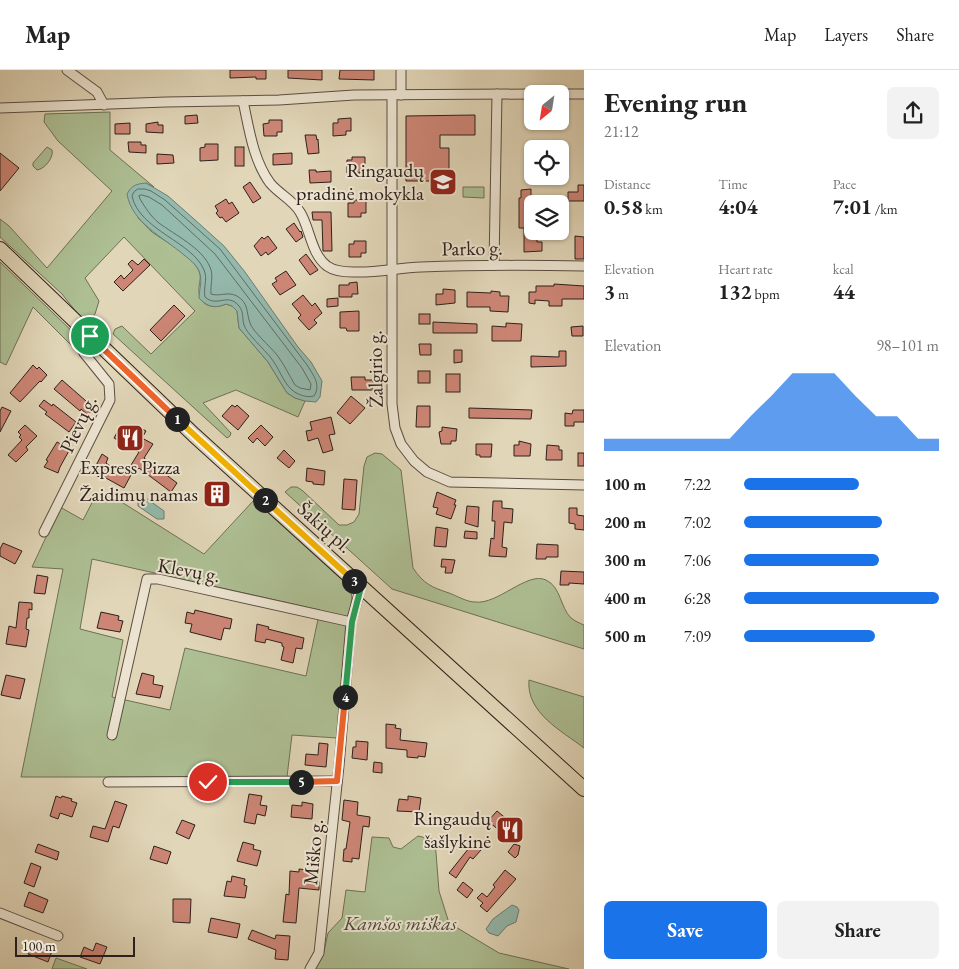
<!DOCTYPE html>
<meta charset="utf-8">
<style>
:root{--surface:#fff;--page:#f2f2f2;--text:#222;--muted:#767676;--line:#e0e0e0;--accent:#1a73e8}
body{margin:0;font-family:"EB Garamond",serif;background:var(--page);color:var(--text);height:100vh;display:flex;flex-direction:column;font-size:19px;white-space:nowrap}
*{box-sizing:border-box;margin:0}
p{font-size:16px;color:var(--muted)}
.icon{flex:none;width:28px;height:28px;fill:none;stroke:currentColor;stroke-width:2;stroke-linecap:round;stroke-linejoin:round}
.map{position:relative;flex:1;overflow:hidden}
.panel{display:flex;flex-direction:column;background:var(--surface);width:375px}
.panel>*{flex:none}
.needle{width:32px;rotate:210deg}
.tools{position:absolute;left:524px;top:15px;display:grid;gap:10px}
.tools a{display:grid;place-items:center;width:45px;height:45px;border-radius:8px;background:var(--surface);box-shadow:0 1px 4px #0004;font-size:25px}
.scale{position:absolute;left:15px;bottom:12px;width:120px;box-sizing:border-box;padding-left:5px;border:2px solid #2e201a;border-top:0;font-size:14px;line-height:18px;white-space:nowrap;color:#2e201a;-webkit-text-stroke:4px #ece4d1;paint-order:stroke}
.pin{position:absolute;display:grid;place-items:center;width:42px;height:42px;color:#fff;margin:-21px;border:2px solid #fff;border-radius:50%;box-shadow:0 1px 5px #0007}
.km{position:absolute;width:25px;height:25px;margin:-12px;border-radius:50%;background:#222;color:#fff;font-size:14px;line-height:25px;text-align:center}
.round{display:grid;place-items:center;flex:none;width:52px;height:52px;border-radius:8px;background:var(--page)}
.summary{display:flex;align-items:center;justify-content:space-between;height:85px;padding:0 20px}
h1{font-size:28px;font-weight:700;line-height:38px}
.stats{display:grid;grid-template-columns:repeat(3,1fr);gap:8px;height:85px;padding:5px 20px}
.stats div{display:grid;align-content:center}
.stats b{font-size:21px;font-weight:700}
.stats small{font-size:14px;font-weight:400}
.stats p{font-size:14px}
.chart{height:140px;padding:10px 20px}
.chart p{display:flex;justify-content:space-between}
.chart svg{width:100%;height:90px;margin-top:5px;fill:var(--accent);opacity:.7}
.button{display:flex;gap:10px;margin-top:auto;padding:10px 20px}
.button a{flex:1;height:58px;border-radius:8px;background:var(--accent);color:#fff;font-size:20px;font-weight:700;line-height:58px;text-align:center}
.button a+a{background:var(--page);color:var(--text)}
ul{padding:0 20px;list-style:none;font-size:16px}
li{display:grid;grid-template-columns:80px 60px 1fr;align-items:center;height:38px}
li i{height:12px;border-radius:6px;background:var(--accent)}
header{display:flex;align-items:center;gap:30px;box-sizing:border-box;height:70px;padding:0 25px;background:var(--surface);border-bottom:1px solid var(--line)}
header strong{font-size:24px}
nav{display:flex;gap:28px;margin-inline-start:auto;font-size:18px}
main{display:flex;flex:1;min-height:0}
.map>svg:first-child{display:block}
.green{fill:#adbf93;stroke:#6e7056;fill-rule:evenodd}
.water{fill:#94b9ad;stroke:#6b7c72}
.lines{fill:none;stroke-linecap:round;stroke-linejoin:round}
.shore{stroke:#616c64;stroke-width:1}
.building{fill:#cd8676;stroke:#2e201a}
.street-casing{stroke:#5b4e42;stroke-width:11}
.primary-casing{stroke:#2e201a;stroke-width:16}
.street{stroke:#ece4d1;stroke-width:9}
.primary{stroke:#e1d6b8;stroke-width:14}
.split-1-casing{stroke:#fff;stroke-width:10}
.split-2-casing{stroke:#fff;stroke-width:10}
.split-3-casing{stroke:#fff;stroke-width:10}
.split-4-casing{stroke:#fff;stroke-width:10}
.split-5-casing{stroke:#fff;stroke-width:10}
.split-6-casing{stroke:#fff;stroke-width:10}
.split-1{stroke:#f0652b;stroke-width:6}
.split-2{stroke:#f5b400;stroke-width:6}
.split-3{stroke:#f5b400;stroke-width:6}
.split-4{stroke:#22a559;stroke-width:6}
.split-5{stroke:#f0652b;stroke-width:6}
.split-6{stroke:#22a559;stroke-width:6}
.labels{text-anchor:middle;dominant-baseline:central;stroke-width:4;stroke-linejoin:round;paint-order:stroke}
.poi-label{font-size:20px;fill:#2e201a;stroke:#ece4d1;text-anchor:end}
.street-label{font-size:20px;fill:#2e201a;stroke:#ece4d1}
.park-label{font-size:20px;font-style:italic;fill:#4e4838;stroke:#ece4d1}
</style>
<header>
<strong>Map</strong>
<nav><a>Map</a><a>Layers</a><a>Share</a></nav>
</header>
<main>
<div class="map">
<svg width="584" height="899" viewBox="0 0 584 899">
<rect width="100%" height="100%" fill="#e1d6b8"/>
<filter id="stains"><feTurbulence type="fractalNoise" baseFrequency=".004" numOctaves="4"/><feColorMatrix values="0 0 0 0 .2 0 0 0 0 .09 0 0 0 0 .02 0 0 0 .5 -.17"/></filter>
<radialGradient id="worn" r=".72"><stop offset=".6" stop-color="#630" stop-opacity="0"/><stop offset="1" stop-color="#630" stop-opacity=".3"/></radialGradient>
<g class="green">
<path d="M110,42V80L154,117L146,113L138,148C143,152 147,158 152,162C167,173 188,182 198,199C203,207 198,214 199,222C200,237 215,239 226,234L232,236L237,241L239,258L268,292L287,323L295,328L305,331L298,347L236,320L203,333L231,363L230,366L227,368L113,264L115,259L122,256L151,284L195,241L124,167L85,208L99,231L95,244L88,253L77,243L62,224L0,167V149L9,156L47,198L112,121L58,71L44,52L45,44Z"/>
<path d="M47,77L52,80C54,87 45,99 37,100L33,96V93Z"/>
<path d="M463,117H484V128L463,127Z"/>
<path d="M0,192L77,266V270L73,277L33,237L6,295L0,292Z"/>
<path d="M375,383L382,384L401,400L413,498C424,514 431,517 449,523C457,526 467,532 475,532C498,535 527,501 546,510C561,517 560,537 571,548C575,551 579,553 584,555V579L392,519L285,422L291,417H297L303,421L339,455H347L354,452L359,444L364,396L367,387Z"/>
<path d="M96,425L120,431L204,484L254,430L349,516L352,527L345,578L337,668L292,665L287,707H21L63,499L32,497L60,437L83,450ZM92,489L320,540L306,606L185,578L170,640L112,627L123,570L80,559Z"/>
<path d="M529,610L584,627V678C562,661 526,643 529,610Z"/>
<path d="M418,766L435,770L439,821L449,853L499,883L569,899H312L323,886L328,863L342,848L346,820L365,822L372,767L389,768L393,777L401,779Z"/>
<path d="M56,888L87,899H52Z"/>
</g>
<g class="water">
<path d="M146,113L168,126L194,149L224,176L245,202L298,277L311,292L322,311L320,327L316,332L305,331L295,328L287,323L268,292L239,258L237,241L232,236L226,234C215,239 207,237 199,228C199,220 203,210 199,201C196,194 189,189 184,185C163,167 132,153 127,124C132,115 136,114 146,113Z"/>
<path d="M143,426L164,441V449H157L138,436V431Z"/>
<path d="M512,835L517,837L519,840L516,852L507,856L498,866L489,863L486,859L493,849Z"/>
</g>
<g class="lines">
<g class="shore">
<path d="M138,119H145L151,121L165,130L220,179L307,295C314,306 321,315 314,326C307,328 298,325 292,320C283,312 279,298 271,288C265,280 246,263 244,255C242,249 244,242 239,236C228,222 217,238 205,227C203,218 208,209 204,200C193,172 139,160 132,126L134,122Z"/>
<path d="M142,125L149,127L162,135L215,184L302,298L311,314L310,320L300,318L295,315C289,305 284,294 277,285C271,277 252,261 250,253C246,242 249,233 237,226C227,221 220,227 211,224C210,215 214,206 210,197C202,178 175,165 159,153C151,147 145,137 140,129L139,126Z"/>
</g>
</g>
<g class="building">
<path d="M230,0H266V9H256V7L230,8Z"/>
<path d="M288,0H322V10L288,8Z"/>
<path d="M340,0H374V10L339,9Z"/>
<path d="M197,45L198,53L185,54V46Z"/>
<path d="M475,45V65H440V78H449V111L451,110V122H443V113H433V111H406V46Z"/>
<path d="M351,48V61H346V65L333,66V53H338V49Z"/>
<path d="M269,50H282V62H277V66H264L263,54L269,53Z"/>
<path d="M158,52V55H163V63L146,62V54Z"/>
<path d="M130,53V64H115V54Z"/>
<path d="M305,65H316L317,70L318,69L319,83L308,84Z"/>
<path d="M128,72H141V75H146V83L129,82Z"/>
<path d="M205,74H218V90L200,91V78L205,77Z"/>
<rect x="235" y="77" width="9" height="19"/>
<path d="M0,83L19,98L0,121Z"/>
<path d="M292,83V94L273,95V84Z"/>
<path d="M157,84L173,85L174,93L157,94Z"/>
<path d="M352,87H365V99H360V103H347V90H352Z"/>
<path d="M309,100H316V102L331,101V112L310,113Z"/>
<path d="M250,112L261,128L253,133L243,117Z"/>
<path d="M578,115H584V131H568V122H578Z"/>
<path d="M531,119V128H532V162H537V172H542V181L524,182V158H519V128H521V120Z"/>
<path d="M226,129L229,134L232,132L239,143L226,152L222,147L220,148L216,143L218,141L215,136Z"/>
<path d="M354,130H366V143H361V147H348V133H354Z"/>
<path d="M312,142H331L332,181H323L322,150H313Z"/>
<path d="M294,153L300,162L301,161L303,167L296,172L286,159Z"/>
<path d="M268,166L277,178L268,185L266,182L261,186L254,176L262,167L264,169Z"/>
<path d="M575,166L584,167V189H575Z"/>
<path d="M354,171H366V183H361V187H349V174H354Z"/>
<path d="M306,184L318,200L310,205L299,190Z"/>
<path d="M144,189L150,195L123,221L114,212L121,205L124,209L133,200L128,194L132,190L138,195Z"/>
<path d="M286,201L296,215L280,225L272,214L277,211L275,208Z"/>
<path d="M357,212L358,224H352V227H339V215H349V213Z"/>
<path d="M554,214L584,216V229H562V236H549V231L535,230V234L529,233V222H536V216H554Z"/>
<path d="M443,219L455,220V233L436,235V224H443Z"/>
<path d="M491,221L500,222V226H509L508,242L490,241V237H467V222L491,223Z"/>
<path d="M303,225L312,236L315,233L322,243L314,250L317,253L309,260L298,248L301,245L292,234Z"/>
<path d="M338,228V236L327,237V229Z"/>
<path d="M174,235L185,246L161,271L150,260Z"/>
<path d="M359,241V261H347L346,258H340V242Z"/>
<rect x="419" y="244" width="11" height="10"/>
<path d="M433,252L477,254V263H433Z"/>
<path d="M506,253L522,254L521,271H492V256L506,257Z"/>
<path d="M583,256V266H572L571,257Z"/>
<path d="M419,274H431V285H420Z"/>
<path d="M454,280H462V292L454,293Z"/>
<path d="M559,281H566V296L531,297V286L559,287Z"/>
<path d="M33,295L37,299L39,297L47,305L41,312L40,311L20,332L10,323Z"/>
<rect x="418" y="301" width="12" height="12"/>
<rect x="446" y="304" width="14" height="18"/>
<path d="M351,307H365V310H373V320H352Z"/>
<path d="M62,310L94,338L88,345L81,339L80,341L54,319Z"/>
<path d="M351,326L365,338L350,354L337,343Z"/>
<path d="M44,330L52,336L53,334L76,352L69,362L45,344L47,342L39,336Z"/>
<path d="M232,335L235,337L237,335L249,346L238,360L222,346Z"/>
<path d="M417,336H430V357H416Z"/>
<path d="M2,337L11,341L0,362V341Z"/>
<path d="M469,338L532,340L531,349L469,348Z"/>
<path d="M573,340H584V352H574V356H565V343L572,344Z"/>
<path d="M331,347L335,364L329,365L333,380L323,383L318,368L308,371L306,361L312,360L310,352Z"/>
<path d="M25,355L37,366L26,377L28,380L16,392L8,385L22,370L19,367L21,365L18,362Z"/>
<path d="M261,355L273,367L265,376L257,368L253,373L248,368Z"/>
<path d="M137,356L146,361L142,368L153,374L144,388L177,413L171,422L139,398L138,399L131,395L139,382L114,368L120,357L132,365Z"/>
<path d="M442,357L457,359L456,371H451V374H441L439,362L442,361Z"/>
<path d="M519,371L531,374L530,386H514V375H519Z"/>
<path d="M57,372L70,379L60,397L58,403L44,397L48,391L46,390Z"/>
<path d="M476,374H492L491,387H480V385H476Z"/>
<path d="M547,375L559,376V380H562V390H546Z"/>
<path d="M284,380L295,391L289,398L277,388Z"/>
<rect x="578" y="383" width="6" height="13"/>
<path d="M102,384L108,388L106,393L116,400L118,397L131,405L124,418L104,407L103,409L92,403Z"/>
<path d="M307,398L325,401L324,415L313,414V412L306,411Z"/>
<path d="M344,409L357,410L355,440L342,439Z"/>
<path d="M213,414L228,427L222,434L207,422Z"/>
<path d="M437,422L456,430L454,435H456L451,449L436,444L438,438L433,437Z"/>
<path d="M493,431H502V438L513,439L512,453L504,452L502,477L507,478L506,487L489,486L491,468L494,469L495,451H492Z"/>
<path d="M467,436L479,437L478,457L465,453Z"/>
<path d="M569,438H577V445L584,446V460L575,459V454L569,453Z"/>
<path d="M436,457L448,459L446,477L434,476Z"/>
<path d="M465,461L477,462V469L464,468Z"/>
<path d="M3,473L22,481L15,494L0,486V479Z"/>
<path d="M537,474L558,475V487H546V489H536Z"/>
<path d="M442,489L455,490L452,503H445L446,497H441Z"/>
<path d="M561,501L584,502V514L569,513V515H560Z"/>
<path d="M37,505L48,507L45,524L34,523Z"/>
<path d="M19,532L32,533V540L29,539V548H27L26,559L29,560L26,577L6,574L9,556L16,558Z"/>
<path d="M195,540L232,549L230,559L224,558L221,570L190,562L192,554L185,553L187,542L194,544Z"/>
<path d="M101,542L119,546L118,550L123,551L120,562L97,558Z"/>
<path d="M257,554L269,557L268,559L304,568L302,579L296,578L293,593L281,590L284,577L282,576V573L266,569L265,573L255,571Z"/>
<path d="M142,603L154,606L153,614L163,616L160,628L136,624Z"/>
<path d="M6,605L25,609L20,629L1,625Z"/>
<path d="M386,654L396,655L395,658L401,659L400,670L427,673L425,687L418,686V688L407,687V680L386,678Z"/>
<path d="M356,671L368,672L367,690L352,688L353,677H356Z"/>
<path d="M319,673L328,674L326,697L305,695L306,684L318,685Z"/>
<path d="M374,692L382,693V703L373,702Z"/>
<path d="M249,724L262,726L260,735L267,736L265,746L257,744L255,754L244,752Z"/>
<path d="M56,726L61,728L62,726L72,729L71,731L77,733L72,747L60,743L58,749L50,746Z"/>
<path d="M408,726L421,728L419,742L397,741L399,729L408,730Z"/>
<path d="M344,730L358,732L357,745L370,747L369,757L363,756L359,789L352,788V792L343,791L344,779H346L350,752L342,750Z"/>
<path d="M115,731L127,735L119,758L113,756L108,772L90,767L93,756L105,759Z"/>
<path d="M302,732L313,734L312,749L291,747L292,735L302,736Z"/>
<path d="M497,741L520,760L512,771L488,751Z"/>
<path d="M182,750L195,755L189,769L176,763Z"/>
<path d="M243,772L254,775L253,779L261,781L257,796L237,791Z"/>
<path d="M473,773L481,780L473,789L470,787L456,808L449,803Z"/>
<path d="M38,774L59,782L57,790L35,782Z"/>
<path d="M514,774L520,776L518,785L515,788L508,782Z"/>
<path d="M154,776L171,782L167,794L150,789Z"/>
<path d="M31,793L41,797L34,817L24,813Z"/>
<path d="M299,799L308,800L307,803H311V810L319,811V820L299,818L296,853L283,852L286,824L289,825L290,801L299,802Z"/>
<path d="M505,800L516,809L487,842L480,836L483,833L477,828L482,823L487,827L495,817L493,815Z"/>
<path d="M232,806L245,809L244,815L247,816L245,828L224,826L227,811L231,812Z"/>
<path d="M463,812L473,820L467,828L457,820Z"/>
<path d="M29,822L48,830L43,843L24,836Z"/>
<path d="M173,829H191L190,853L173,852Z"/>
<path d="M211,848L240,854L237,868L208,862Z"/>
<path d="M252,860L275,869L276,865L290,866L288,890L275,889L276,880L248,869Z"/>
<path d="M32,873L52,881L48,892L28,884Z"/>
<path d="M96,873L107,877L100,894L80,887L84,877L93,881Z"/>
</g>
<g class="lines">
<defs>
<g id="street">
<path d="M67,0L97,22L104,35"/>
<path d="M401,0V25"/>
<path d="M560,24H584"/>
<path d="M392,25V334L395,358L401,374L414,391L427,402L450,412L584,415"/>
<path d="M243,31C249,58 253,90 270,113C279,124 293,130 300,142C310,158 311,184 327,196C334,201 345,202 353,202C376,203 398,198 421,197C475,195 529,195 584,196"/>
<path d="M0,38L166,32L279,30L354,25L532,24"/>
<path d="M494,195L497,24"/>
<path d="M44,462L110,330L109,314L84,283L82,279L85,271L90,266"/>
<path d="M112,665L147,509H158L351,552"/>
<path d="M108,712L337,711"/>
<path d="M0,843L58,866"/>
<path d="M310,899L319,883L339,696L351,552L361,517"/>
</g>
<path id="primary" d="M0,179L194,365L584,719"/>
</defs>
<use href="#street" class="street-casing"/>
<use href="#primary" class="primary-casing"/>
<use href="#street" class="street"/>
<use href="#primary" class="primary"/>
</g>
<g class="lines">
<defs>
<path id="split-1" d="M90,266L177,349"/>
<path id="split-2" d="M177,349L265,430"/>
<path id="split-3" d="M265,430L354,511"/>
<path id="split-4" d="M345,627L352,552L361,517L354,511"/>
<path id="split-5" d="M301,712L337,711L345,627"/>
<path id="split-6" d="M208,712H301"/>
</defs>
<use href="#split-1" class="split-1-casing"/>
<use href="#split-2" class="split-2-casing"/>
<use href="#split-3" class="split-3-casing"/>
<use href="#split-4" class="split-4-casing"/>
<use href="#split-5" class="split-5-casing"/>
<use href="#split-6" class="split-6-casing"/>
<use href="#split-1" class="split-1"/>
<use href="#split-2" class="split-2"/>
<use href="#split-3" class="split-3"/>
<use href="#split-4" class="split-4"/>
<use href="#split-5" class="split-5"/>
<use href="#split-6" class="split-6"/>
</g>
<defs>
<symbol id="school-square" viewBox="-11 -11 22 22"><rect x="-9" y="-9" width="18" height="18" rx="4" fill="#8f2418" stroke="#ece4d1"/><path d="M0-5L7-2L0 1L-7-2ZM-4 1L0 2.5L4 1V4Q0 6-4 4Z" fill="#fff"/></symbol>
<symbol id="restaurant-square" viewBox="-11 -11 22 22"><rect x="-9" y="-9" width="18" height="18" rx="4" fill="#8f2418" stroke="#ece4d1"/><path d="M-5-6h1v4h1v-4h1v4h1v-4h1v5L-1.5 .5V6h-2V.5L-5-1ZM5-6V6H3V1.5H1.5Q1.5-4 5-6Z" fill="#fff"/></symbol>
<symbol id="building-square" viewBox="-11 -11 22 22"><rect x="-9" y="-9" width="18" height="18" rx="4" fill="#8f2418" stroke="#ece4d1"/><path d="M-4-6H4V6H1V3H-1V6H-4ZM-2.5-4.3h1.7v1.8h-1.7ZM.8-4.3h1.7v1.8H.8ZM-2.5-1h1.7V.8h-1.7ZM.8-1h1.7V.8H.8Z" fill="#fff"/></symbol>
</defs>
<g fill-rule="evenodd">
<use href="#school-square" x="427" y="96" width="32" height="32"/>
<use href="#restaurant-square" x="114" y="352" width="32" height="32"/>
<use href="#building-square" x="201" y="408" width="32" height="32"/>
<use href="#restaurant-square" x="494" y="744" width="32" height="32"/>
</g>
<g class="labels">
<g class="poi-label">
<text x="424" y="100">Ringaudų<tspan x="424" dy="23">pradinė mokykla</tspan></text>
<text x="130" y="397" text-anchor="middle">Express Pizza</text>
<text x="198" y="424">Žaidimų namas</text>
<text x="491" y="748">Ringaudų<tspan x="491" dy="23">šašlykinė</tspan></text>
</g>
<g class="street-label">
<text transform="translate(472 178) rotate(-1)">Parko g.</text>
<text transform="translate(375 299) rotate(-91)">Žalgirio g.</text>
<text transform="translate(78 354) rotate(-65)">Pievų g.</text>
<text transform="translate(325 457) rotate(42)">Šakių pl.</text>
<text transform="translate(189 500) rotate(10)">Klevų g.</text>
<text transform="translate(313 782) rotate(-85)">Miško g.</text>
</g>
<g class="park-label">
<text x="400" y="853">Kamšos miškas</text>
</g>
</g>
<rect width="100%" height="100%" filter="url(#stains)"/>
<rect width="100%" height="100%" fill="url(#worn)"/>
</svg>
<div class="tools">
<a><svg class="needle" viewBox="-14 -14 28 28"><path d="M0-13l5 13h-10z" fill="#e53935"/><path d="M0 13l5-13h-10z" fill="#767676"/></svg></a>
<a><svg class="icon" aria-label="locate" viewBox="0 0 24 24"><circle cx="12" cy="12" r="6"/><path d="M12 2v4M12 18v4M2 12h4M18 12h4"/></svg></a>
<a><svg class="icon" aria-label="layers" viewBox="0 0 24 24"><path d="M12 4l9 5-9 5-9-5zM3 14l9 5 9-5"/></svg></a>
</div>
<div class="scale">100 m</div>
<div class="pin" style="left:90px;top:266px;background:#1e9e55"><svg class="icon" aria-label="arrive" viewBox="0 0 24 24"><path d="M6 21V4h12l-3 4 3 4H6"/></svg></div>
<div class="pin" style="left:208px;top:712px;background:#d93025"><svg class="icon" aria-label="check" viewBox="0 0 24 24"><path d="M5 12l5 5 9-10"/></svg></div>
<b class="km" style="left:177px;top:349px">1</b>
<b class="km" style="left:265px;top:430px">2</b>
<b class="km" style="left:354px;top:511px">3</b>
<b class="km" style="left:345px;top:627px">4</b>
<b class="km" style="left:301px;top:712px">5</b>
</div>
<section class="panel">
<div class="summary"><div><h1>Evening run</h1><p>21:12</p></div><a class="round"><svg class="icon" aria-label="share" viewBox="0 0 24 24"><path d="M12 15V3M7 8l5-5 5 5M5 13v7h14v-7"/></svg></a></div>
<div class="stats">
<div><p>Distance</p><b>0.58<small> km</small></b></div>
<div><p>Time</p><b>4:04</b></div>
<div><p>Pace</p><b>7:01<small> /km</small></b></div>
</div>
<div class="stats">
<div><p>Elevation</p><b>3<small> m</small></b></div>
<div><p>Heart rate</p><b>132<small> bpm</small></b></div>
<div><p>kcal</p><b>44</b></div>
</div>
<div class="chart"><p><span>Elevation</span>98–101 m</p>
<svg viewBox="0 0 160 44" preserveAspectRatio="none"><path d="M0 44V38L10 38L20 38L30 38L40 38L50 38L60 38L70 27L80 17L90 6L100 6L110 6L120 17L130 27L140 27L150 38L160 38V44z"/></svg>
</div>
<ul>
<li><b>100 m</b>7:22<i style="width:59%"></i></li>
<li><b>200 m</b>7:02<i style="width:71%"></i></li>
<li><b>300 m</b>7:06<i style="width:69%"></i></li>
<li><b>400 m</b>6:28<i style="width:100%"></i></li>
<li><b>500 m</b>7:09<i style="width:67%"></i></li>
</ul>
<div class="button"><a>Save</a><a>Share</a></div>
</section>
</main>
